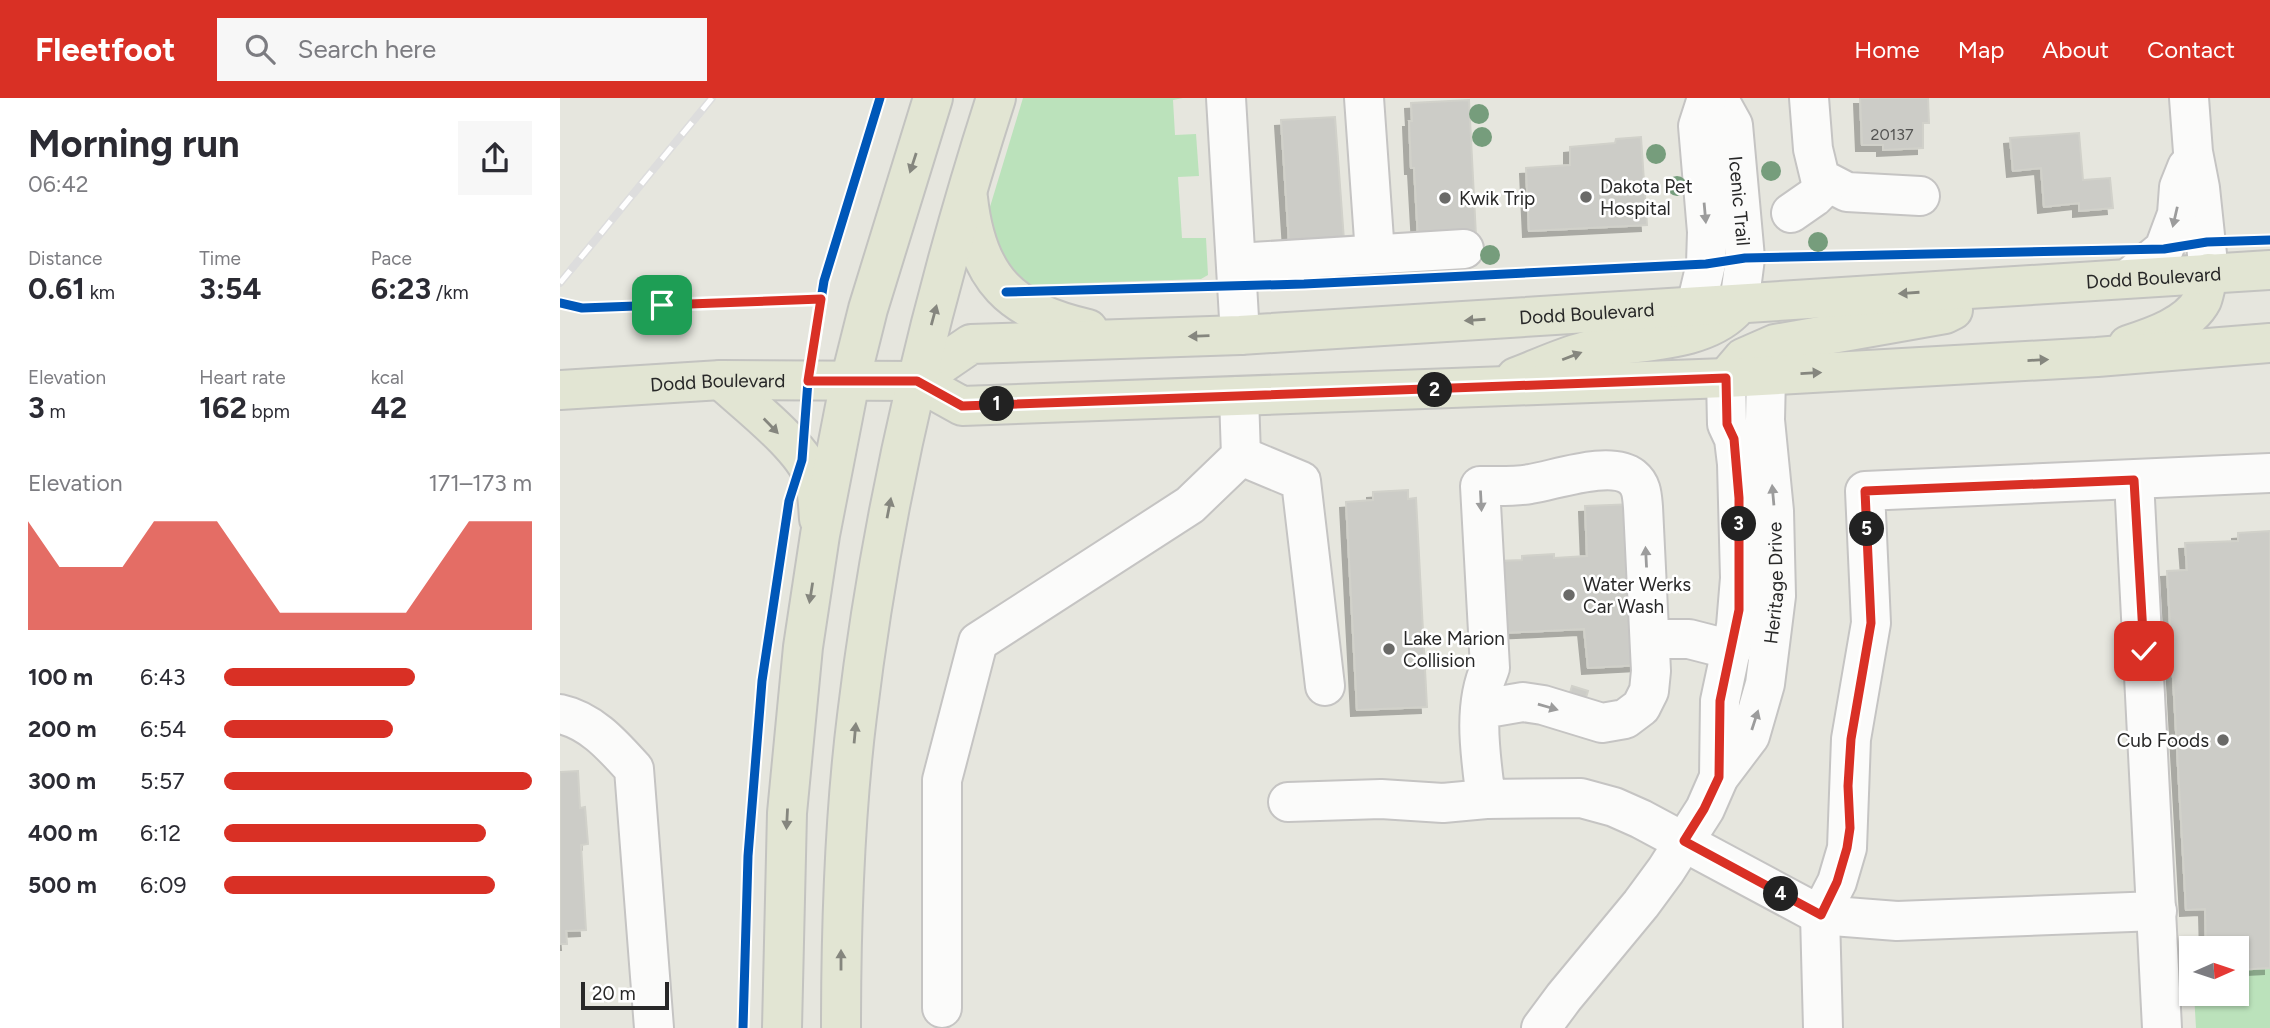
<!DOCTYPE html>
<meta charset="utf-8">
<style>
:root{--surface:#fff;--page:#f7f7f7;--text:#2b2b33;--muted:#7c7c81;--accent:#d93025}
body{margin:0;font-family:Figtree,sans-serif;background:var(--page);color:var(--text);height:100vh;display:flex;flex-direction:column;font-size:26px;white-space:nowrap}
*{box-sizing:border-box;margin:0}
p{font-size:23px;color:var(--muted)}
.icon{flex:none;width:38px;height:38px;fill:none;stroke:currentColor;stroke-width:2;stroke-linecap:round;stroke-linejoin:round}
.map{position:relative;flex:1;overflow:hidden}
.panel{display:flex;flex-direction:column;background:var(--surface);width:560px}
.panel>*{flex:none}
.needle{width:46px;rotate:87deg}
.controls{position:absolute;left:1619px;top:838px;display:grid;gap:14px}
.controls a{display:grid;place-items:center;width:70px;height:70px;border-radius:0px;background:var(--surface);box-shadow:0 2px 5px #0004;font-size:35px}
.scale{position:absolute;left:21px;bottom:18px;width:88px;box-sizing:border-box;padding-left:7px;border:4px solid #282828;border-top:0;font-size:19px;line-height:24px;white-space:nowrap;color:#282828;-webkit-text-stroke:5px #fff;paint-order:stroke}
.pin{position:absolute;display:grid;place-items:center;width:60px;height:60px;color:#fff;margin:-30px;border-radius:14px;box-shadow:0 4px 10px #0006}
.km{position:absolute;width:35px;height:35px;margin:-18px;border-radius:50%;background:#222;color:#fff;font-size:19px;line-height:35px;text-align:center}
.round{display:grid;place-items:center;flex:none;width:74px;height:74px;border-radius:0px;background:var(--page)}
.head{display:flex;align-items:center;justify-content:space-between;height:119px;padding:0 28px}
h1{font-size:38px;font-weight:700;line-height:52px}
.figures{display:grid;grid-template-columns:repeat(3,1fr);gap:10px;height:119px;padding:7px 28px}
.figures div{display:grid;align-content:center}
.figures b{font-size:30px;font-weight:700}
.figures small{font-size:19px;font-weight:400}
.figures p{font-size:19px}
.chart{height:196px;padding:14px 28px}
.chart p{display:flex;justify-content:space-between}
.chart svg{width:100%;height:126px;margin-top:7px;fill:var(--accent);opacity:.7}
ul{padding:0 28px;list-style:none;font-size:23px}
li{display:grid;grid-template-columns:112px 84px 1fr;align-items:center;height:52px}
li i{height:18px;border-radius:9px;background:var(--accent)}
header{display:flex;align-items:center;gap:42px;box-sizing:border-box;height:98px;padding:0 35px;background:var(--accent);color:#fff}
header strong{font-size:33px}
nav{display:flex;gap:38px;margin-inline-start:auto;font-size:24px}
.search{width:490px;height:63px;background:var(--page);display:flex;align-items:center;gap:18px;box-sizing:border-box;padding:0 24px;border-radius:0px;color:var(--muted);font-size:26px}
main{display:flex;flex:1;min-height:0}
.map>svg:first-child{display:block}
.green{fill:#bbe2bb}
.building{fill:#ccccc7;stroke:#d1d1ca;stroke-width:2;filter:url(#shadow)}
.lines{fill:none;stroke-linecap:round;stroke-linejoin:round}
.minor-casing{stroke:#c5c4c3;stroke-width:42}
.major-casing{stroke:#c3c3c0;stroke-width:42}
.minor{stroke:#fbfbfa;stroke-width:38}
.major{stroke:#e2e5d3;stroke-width:38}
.rail-casing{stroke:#ddd;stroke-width:8}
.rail{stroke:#fff;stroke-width:5;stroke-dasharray:16;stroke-linecap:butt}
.cycleway-casing{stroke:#fff;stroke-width:13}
.cycleway{stroke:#0057b8;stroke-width:9}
.tree{fill:#769d7c}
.oneway{fill:#85867e}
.oneway2{fill:#9c9c9c}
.route-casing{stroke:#fff;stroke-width:14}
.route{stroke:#d93025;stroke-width:9}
.poi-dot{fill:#6a6a68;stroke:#fff;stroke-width:2.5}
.labels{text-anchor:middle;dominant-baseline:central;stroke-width:5;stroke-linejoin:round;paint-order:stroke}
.number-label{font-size:16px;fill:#535352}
.poi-label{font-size:19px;fill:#282828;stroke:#fff;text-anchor:start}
.street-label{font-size:19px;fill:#282828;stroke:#fff}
</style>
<header>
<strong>Fleetfoot</strong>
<div class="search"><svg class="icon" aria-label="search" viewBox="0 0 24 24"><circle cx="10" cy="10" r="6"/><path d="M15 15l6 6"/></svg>Search here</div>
<nav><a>Home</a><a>Map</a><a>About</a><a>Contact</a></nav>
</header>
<main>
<section class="panel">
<div class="head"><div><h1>Morning run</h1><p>06:42</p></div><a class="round"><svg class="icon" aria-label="share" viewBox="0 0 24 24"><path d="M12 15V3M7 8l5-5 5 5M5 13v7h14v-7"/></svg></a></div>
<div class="figures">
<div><p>Distance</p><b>0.61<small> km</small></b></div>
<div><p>Time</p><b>3:54</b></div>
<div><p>Pace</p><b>6:23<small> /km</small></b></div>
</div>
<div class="figures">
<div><p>Elevation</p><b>3<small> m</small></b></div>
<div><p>Heart rate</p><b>162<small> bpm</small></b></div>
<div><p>kcal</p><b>42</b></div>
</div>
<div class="chart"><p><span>Elevation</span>171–173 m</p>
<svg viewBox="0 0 160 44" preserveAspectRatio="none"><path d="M0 44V6L10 22L20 22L30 22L40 6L50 6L60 6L70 22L80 38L90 38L100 38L110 38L120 38L130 22L140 6L150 6L160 6V44z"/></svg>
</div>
<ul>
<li><b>100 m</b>6:43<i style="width:62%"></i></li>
<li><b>200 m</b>6:54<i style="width:55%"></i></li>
<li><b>300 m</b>5:57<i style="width:100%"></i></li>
<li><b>400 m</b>6:12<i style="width:85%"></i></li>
<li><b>500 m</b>6:09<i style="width:88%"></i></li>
</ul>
</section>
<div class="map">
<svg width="1710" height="930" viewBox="0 0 1710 930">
<defs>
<filter id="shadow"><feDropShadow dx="-6" dy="6" stdDeviation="0" flood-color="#0004"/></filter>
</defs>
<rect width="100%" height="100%" fill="#e6e6de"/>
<g class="green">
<path d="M463,0H623L613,2L615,37L636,36L639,78L618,79L622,140H646L648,177L641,181L465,187L453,177L426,122Z"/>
<path d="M1710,870V930H1636L1634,896H1676L1677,872Z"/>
</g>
<g class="building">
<path d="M1300,0H1368L1369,25H1363V50L1323,52V47H1302Z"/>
<path d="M909,2L916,138L858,141L854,70H851L849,23H852L851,5Z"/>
<path d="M775,19L784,142L729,145L721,22Z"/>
<path d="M1519,35L1523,82L1550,80L1553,110L1519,113V105L1484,109L1481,70L1453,73L1450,40Z"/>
<path d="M1081,39L1087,127L969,133L966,70L1010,67V49L1055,45L1056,41Z"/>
<path d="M848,392V401L856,400L867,609L797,612L786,404L813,402V394Z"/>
<path d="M1075,406L1081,567L1028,570L1024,531L941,535L937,463L962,462V458L994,456V460L1027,458L1025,408Z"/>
<path d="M1710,433V870L1676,872V850H1646L1645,811L1626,812L1607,473L1627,472L1625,445L1678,443V435Z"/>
<path d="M1012,588L1028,593L1024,606L1008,601Z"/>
<path d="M18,673L20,710L25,709L28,746L21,747L26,832L6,833L7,846H0V674Z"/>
</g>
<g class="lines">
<defs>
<g id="minor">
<path d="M666,0L680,237"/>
<path d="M804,0L815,156"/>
<path id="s1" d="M1158,0L1173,27L1185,160L1179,207"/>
<path d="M1249,0L1253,51L1260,80L1287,94L1360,98"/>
<path d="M1629,0L1633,54L1640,90L1649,175"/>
<path d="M1231,115L1254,99L1268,85"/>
<path d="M676,165L904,151"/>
<path d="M1569,180L1604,151L1617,116L1619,89L1627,69"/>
<path d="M1136,208L1146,166L1147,134L1138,28L1147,0"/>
<path d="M681,358L741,383L765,588"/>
<path d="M1574,382L1602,930"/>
<path d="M1090,541H1129L1172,552"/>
<path d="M922,611L963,604L983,607L1042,625L1065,621L1081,609L1089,593L1091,573L1083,409C1082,398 1082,387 1072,379C1050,362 996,382 970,386C954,389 936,388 920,388L930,570C912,609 921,660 926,701L1021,700L1054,709L1081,721L1260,817L1337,823L1597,813"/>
<path d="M0,616C32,623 53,648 74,671L94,930"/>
<path d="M1159,679L1160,603L1176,528L1180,480L1177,366L1174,341L1167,326L1166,280"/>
<path d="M728,704L821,701L883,705L926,701"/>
<path d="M382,910V682L418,544L630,407L681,358L679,298"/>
<path id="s2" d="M981,930L1004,899L1081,806L1106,772L1145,711L1159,679L1190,638L1205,586L1216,498L1214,413L1205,322L1206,278"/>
<path d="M1263,930L1260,817L1277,784L1287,750L1291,641L1311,525L1305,393L1710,375"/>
</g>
<g id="major">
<path d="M408,100C417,181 451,214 528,231"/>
<path d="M1568,247C1593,239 1629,227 1642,202C1645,194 1646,184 1649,175"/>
<path d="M956,279C978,271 1000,260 1023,254C1069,241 1138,248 1174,212"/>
<path d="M1166,280L1183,260L1215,246L1385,216L1393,212"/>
<path d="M161,282C186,305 245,350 254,382C258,394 258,408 259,421"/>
<path id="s3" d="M357,283L411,246L680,237L1710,172"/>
<path id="s4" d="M0,292L161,282L357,283L402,308L1166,280L1537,259L1710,245"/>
<path d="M222,930L227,715L243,549L260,437L290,283L308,211L373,0"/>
<path d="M281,930C281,826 284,722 297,618C322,408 371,202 436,0"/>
</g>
</defs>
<use href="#minor" class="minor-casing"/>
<use href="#major" class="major-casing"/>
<use href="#minor" class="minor"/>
<use href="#major" class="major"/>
<defs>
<path id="rail" d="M0,185L152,0"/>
</defs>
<use href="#rail" class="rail-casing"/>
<use href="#rail" class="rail"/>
<defs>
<g id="cycleway">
<path d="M446,194L744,186L1146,166L1185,160L1604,151L1647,144L1710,142"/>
<path d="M0,205L22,210L261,201"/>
<path d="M183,930L188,758L202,583L229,403L242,362L248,283L264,183L320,0"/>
</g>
</defs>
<use href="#cycleway" class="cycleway-casing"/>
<use href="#cycleway" class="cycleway"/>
</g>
<g class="tree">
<circle cx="919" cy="16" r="10"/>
<circle cx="922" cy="39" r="10"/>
<circle cx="1096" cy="56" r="10"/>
<circle cx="1211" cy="73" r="10"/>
<circle cx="1117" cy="88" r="10"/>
<circle cx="1258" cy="144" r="10"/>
<circle cx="930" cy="157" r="10"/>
</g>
<defs><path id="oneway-solid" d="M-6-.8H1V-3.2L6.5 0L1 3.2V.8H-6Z" transform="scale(1.75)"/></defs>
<g class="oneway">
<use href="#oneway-solid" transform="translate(353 65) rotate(108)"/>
<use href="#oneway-solid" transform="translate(1349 195) rotate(176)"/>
<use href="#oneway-solid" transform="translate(374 217) rotate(-75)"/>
<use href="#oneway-solid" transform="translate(915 222) rotate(176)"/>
<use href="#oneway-solid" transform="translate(639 238) rotate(178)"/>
<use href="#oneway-solid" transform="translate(1012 258) rotate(-21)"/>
<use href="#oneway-solid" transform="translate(1478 262) rotate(-3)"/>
<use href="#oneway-solid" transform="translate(1251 275) rotate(-3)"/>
<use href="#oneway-solid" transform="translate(211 328) rotate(46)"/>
<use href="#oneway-solid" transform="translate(329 410) rotate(-79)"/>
<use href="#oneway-solid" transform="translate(251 495) rotate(99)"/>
<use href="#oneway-solid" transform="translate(295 635) rotate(-85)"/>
<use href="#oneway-solid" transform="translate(227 721) rotate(93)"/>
<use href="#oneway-solid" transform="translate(281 862) rotate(-90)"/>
</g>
<g class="oneway2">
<use href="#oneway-solid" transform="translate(1145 115) rotate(85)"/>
<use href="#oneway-solid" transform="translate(1615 119) rotate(103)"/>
<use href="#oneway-solid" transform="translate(1213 397) rotate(-95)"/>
<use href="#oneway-solid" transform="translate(921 403) rotate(87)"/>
<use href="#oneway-solid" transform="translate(1086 459) rotate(-93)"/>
<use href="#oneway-solid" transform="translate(988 609) rotate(16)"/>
<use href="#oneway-solid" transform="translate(1195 622) rotate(-72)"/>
</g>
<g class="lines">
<defs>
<path id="route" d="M102,207L261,201L248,283H357L402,308L1166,280L1167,326L1174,341L1179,400V512L1160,603L1159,679L1144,711L1124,743L1261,817L1277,784L1287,750L1290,730L1288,688L1291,641L1311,525L1305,393L1574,382L1584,553"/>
</defs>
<use href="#route" class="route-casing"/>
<use href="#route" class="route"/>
</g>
<g class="poi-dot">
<circle cx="1026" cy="99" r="7"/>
<circle cx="885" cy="100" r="7"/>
<circle cx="1009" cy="497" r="7"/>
<circle cx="829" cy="551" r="7"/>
<circle cx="1663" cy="642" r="7"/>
</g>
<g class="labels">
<g class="number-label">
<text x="1332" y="36">20137</text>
</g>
<g class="poi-label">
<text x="1040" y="88">Dakota Pet<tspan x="1040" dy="22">Hospital</tspan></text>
<text x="899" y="100">Kwik Trip</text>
<text x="1023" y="486">Water Werks<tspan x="1023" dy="22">Car Wash</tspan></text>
<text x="843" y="540">Lake Marion<tspan x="843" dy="22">Collision</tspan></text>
<text x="1649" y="642" text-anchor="end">Cub Foods</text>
</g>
<g class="street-label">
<text stroke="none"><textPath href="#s1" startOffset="107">Icenic Trail</textPath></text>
<text stroke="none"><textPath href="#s3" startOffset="1250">Dodd Boulevard</textPath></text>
<text stroke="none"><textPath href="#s3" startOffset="682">Dodd Boulevard</textPath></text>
<text stroke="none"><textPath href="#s4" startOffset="158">Dodd Boulevard</textPath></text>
<text stroke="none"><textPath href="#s2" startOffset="516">Heritage Drive</textPath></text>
</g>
</g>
</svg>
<div class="controls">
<a><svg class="needle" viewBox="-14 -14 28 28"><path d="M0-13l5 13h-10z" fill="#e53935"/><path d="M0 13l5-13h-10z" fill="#7c7c81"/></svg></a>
</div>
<div class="scale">20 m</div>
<div class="pin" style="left:102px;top:207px;background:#1e9e55"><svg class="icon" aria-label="arrive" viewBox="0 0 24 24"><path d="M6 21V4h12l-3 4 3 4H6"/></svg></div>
<div class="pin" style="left:1584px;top:553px;background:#d93025"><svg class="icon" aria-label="check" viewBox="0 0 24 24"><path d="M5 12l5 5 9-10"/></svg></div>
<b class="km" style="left:437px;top:306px">1</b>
<b class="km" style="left:875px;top:292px">2</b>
<b class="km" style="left:1179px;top:426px">3</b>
<b class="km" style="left:1221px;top:796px">4</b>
<b class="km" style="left:1307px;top:431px">5</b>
</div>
</main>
